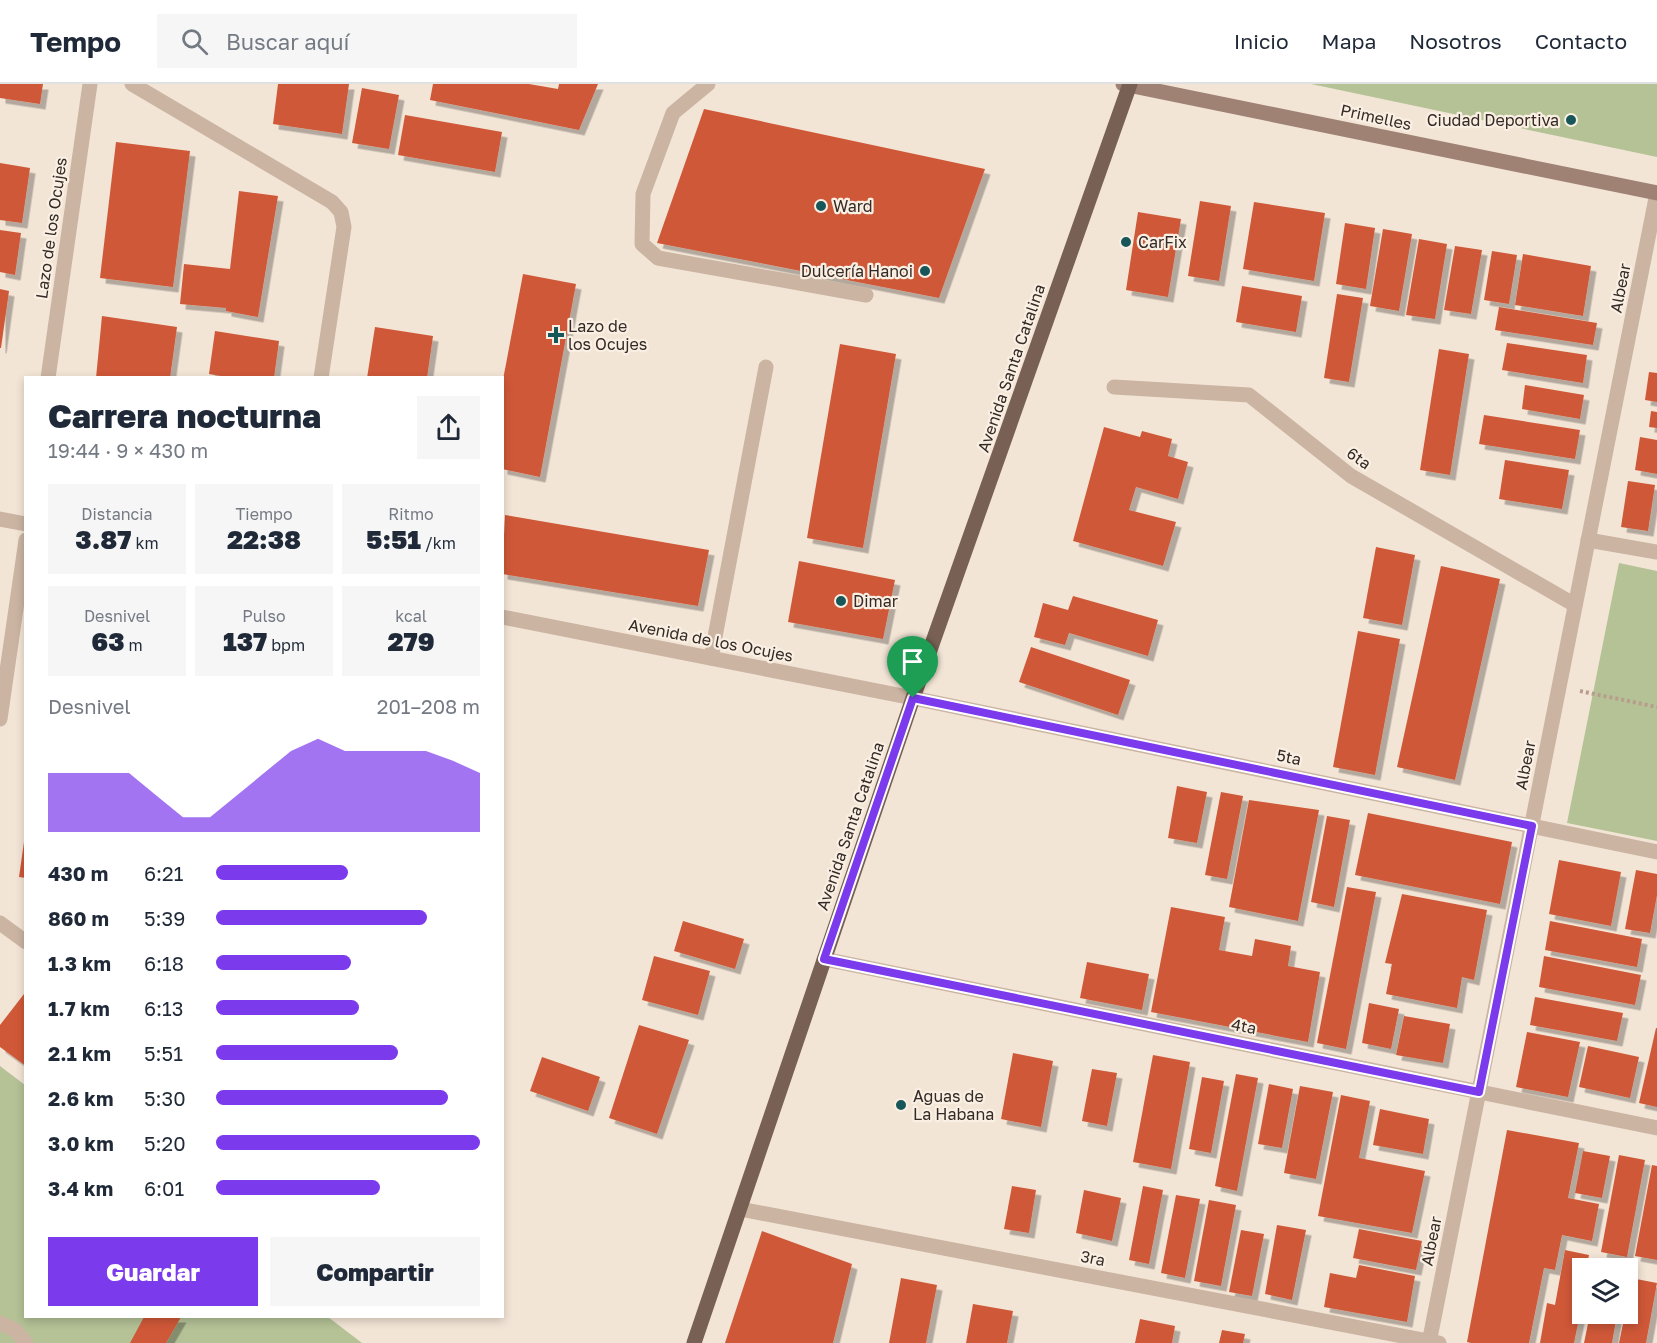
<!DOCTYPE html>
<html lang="es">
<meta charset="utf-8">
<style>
:root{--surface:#fff;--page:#f6f6f7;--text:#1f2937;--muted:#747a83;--line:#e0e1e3;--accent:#7c3aed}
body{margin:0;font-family:"Golos Text",sans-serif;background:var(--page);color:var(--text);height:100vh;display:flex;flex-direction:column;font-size:22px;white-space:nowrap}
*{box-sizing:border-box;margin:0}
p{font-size:20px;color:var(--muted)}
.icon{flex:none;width:33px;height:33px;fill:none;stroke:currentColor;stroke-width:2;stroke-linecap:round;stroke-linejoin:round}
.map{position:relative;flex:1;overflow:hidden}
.panel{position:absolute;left:24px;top:292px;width:480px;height:942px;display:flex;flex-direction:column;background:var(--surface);border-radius:0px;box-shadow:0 3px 9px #0003}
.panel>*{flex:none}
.tools{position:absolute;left:1572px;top:1174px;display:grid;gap:12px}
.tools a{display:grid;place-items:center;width:66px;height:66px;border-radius:0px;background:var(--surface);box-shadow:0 3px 9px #0003;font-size:30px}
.pin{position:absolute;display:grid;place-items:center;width:51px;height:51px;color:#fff;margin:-62px -26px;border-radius:50% 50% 50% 0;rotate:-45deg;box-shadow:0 0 6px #0007}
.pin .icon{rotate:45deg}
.round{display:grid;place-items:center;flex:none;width:63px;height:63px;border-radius:0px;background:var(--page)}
.headline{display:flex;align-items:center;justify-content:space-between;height:102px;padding:0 24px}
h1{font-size:33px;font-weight:800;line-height:45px}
.metrics{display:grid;grid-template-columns:repeat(3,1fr);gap:9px;height:102px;padding:6px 24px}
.metrics div{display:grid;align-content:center;border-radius:0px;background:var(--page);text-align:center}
.metrics b{font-size:26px;font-weight:800}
.metrics small{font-size:16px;font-weight:400}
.metrics p{font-size:16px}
.chart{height:168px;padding:12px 24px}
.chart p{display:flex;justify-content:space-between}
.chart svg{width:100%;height:108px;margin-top:6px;fill:var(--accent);opacity:.7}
.primary-button{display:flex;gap:12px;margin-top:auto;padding:12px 24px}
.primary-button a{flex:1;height:69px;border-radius:0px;background:var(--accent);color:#fff;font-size:24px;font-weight:800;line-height:69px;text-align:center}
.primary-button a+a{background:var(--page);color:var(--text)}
ul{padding:0 24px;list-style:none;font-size:20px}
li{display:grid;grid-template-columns:96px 72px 1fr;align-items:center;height:45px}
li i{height:15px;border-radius:8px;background:var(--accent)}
header{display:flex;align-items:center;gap:36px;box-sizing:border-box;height:84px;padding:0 30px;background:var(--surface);border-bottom:2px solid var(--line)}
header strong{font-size:28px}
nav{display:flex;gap:33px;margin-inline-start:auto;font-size:21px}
.search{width:420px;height:54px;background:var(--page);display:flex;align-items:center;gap:15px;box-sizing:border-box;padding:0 21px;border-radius:0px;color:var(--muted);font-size:22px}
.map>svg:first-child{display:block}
.green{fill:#b4c296}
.building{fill:#cf5938;filter:url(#shadow)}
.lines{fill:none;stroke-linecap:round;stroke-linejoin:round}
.path{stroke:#b79d8c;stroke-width:4;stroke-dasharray:3 3;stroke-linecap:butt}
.lane{stroke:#cbb4a2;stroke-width:15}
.street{stroke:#cbb4a2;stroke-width:15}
.secondary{stroke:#9f8273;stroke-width:15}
.primary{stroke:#786054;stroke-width:15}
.route-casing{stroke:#fff;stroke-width:12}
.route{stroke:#7c3aed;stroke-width:8}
.poi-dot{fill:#185759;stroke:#faefe3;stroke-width:2}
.labels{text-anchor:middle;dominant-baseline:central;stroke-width:4.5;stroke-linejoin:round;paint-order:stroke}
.street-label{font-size:16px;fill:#352a25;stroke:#faefe3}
.poi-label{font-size:16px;fill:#352a25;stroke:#faefe3;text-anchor:start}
</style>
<header>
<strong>Tempo</strong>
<div class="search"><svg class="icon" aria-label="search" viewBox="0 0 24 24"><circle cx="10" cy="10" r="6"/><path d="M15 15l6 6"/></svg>Buscar aquí</div>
<nav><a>Inicio</a><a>Mapa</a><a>Nosotros</a><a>Contacto</a></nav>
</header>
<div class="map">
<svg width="1657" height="1259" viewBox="0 0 1657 1259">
<defs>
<filter id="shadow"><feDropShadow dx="5.5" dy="5.5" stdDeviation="0" flood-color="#0004"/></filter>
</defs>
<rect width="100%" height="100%" fill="#f3e5d6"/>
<g class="green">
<path d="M1311,0H1657V73Z"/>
<path d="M1619,479L1657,487V757L1567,739Z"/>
<path d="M0,982L25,1001L26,1233H328L362,1259H0Z"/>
</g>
<g class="building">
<path d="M0,0H43L40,20L0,14Z"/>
<path d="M278,0H349L342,50L273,40Z"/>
<path d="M433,0H529L558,5L559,0H598L579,46L430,16Z"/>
<path d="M362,4L399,11L389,65L352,59Z"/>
<path d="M704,25L985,85L939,214L657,159Z"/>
<path d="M405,31L502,48L495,88L398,71Z"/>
<path d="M116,58L190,67L173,203L100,194Z"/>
<path d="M0,79L30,84L22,139L0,136Z"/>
<path d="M239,107L278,112L258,233L226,227V224L180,220L184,180L230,185Z"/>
<path d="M1200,117L1231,122L1219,197L1188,192Z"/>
<path d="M1254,118L1325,129L1314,197L1243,185Z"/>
<path d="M1138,128L1181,135L1168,213L1126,206Z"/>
<path d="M1345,139L1375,144L1366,205L1336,200Z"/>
<path d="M1383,145L1412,150L1399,227L1370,222Z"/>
<path d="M0,146L21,149L15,191L0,188Z"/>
<path d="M1419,155L1447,160L1435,235L1406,231Z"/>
<path d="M1455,162L1482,166L1471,230L1444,226Z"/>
<path d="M1492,167L1517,171L1509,220L1484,216Z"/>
<path d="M1523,170L1591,182L1583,232L1515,221Z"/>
<path d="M523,190L576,200L540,393L502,385V301Z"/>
<path d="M1242,202L1302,212L1296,248L1236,238Z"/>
<path d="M0,205L9,207L1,264H0Z"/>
<path d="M1337,210L1363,214L1349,298L1324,294Z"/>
<path d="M1499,223L1597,239L1593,261L1495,246Z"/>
<path d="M102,232L177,243L170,294H96Z"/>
<path d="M375,243L433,252L427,294H367Z"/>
<path d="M215,247L279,257L274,294H233L209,290Z"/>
<path d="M1507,259L1587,271L1583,299L1502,286Z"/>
<path d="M840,260L896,270L863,464L807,454Z"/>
<path d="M1439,265L1469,270L1450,391L1420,386Z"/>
<path d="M1649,288L1657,289V318L1645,316Z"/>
<path d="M1525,301L1584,311L1580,335L1522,325Z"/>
<path d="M1651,327L1657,328V344L1649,343Z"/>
<path d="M1484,331L1580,346L1575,375L1479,360Z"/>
<path d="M1104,343L1140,353L1142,347L1172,355L1168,372L1188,378L1178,415L1136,403L1129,426L1176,438L1163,482L1073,457Z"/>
<path d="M1640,353L1657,356V390L1635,386Z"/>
<path d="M1505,376L1569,386L1562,425L1499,415Z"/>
<path d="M1628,397L1655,401L1648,447L1621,443Z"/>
<path d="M505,431L709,466L698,522L502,490Z"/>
<path d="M1376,463L1415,471L1402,541L1363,534Z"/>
<path d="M799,477L895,496L883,555L788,538Z"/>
<path d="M1441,482L1500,495L1455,696L1397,683Z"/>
<path d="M1073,512L1158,536L1148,572L1069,549L1065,561L1034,553L1043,519L1068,526Z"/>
<path d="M1358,547L1400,555L1375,691L1333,683Z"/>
<path d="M1031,563L1130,596L1118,631L1019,598Z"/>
<path d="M1177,702L1207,708L1197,759L1168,754Z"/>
<path d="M1221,708L1243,712L1227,795L1205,791Z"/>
<path d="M1249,716L1319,726L1298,837L1229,823Z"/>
<path d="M1368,729L1512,758L1500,820L1355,791Z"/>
<path d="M1327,732L1350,736L1334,823L1311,818Z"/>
<path d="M24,758H26V794L19,793Z"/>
<path d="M1559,776L1621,788L1611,842L1549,830Z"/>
<path d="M1636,786L1657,790V811L1650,849L1625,845Z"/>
<path d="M1347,803L1376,808L1346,965L1317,959Z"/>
<path d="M1402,810L1487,826L1474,896L1462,893L1457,924L1386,910L1392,880L1385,879Z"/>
<path d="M1171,823L1225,833L1219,866L1252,872L1255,855L1291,862L1288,882L1320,888L1308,958L1151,928Z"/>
<path d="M683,837L744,855L735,885L674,867Z"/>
<path d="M1550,837L1642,855L1637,883L1545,866Z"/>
<path d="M654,872L710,887L698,931L642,916Z"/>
<path d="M1544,872L1641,891L1635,921L1539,903Z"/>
<path d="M1087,878L1149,890L1142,926L1080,914Z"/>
<path d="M24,910L26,911V982L0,963V941Z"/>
<path d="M1535,913L1623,929L1617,957L1530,941Z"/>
<path d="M1369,919L1399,925L1391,965L1362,959Z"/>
<path d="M1404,932L1450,940L1443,979L1396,971Z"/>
<path d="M639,941L689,956L657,1050L609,1034Z"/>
<path d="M1656,944H1657V1023L1639,1019Z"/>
<path d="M1527,948L1580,958L1568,1013L1516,1003Z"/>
<path d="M1588,962L1639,973L1630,1014L1579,1003Z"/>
<path d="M1013,969L1053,977L1041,1043L1001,1035Z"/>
<path d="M1153,971L1190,978L1171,1085L1133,1078Z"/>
<path d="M542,973L600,993L588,1027L530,1007Z"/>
<path d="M1092,985L1117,989L1107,1042L1082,1037Z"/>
<path d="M1236,990L1258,994L1237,1107L1215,1102Z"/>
<path d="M1202,993L1224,997L1211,1069L1189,1065Z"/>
<path d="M1269,1000L1293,1005L1282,1064L1258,1060Z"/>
<path d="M1300,1002L1333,1008L1316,1095L1284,1089Z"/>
<path d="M1341,1011L1370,1017L1359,1074L1425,1087L1412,1149L1318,1132Z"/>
<path d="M1380,1025L1429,1035L1423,1070L1373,1061Z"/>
<path d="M1507,1046L1579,1059L1568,1114L1599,1120L1592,1157L1562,1151L1555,1186L1544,1184L1529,1259H1471L1467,1258Z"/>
<path d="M1583,1067L1610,1072L1602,1114L1575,1109Z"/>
<path d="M1619,1071L1645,1076L1627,1173L1601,1168Z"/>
<path d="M1652,1081L1657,1082V1176L1635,1172Z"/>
<path d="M1012,1102L1036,1106L1029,1149L1004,1145Z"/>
<path d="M1143,1102L1163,1106L1149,1180L1129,1176Z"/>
<path d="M1084,1106L1121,1114L1112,1157L1076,1149Z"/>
<path d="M1176,1111L1200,1115L1185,1194L1161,1189Z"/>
<path d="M1209,1116L1236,1121L1221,1202L1194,1197Z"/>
<path d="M1277,1141L1306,1146L1292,1216L1265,1210Z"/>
<path d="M1359,1145L1422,1157L1416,1186L1353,1174Z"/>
<path d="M1241,1146L1264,1150L1252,1212L1229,1208Z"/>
<path d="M762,1147L852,1180L833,1259H725Z"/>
<path d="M1565,1166L1589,1171L1586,1185H1582L1581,1225L1574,1259H1540L1547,1219L1555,1221Z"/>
<path d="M1600,1177L1626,1182L1625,1185H1598Z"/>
<path d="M1359,1181L1415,1192L1407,1238L1324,1223L1330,1189L1356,1194Z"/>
<path d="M901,1194L937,1201L926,1259H889Z"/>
<path d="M1631,1194L1657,1199L1646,1259H1619L1625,1230H1628Z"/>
<path d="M973,1220L1013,1227L1007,1259H966Z"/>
<path d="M1590,1230H1617L1612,1259H1584Z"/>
<path d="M144,1233H181L166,1259H130Z"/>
<path d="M1140,1235L1175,1242L1172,1259H1135Z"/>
<path d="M1222,1246L1245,1250L1243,1259H1219Z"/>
</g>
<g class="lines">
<path class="path" d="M1580,607L1657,623"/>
<g class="lane">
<path d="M708,0L673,29L643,110L642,160L658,174L866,211"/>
<path d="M1114,303L1249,311L1351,392L1575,521"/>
<path d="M711,574L766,283"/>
<path d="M0,1239L15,1246L26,1259"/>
</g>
<g class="street">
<path d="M132,0L332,118L341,128L344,143L321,294"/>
<path d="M48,294L90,0"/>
<path d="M0,435L26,440"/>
<path d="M1588,456L1657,468"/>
<path d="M502,533L913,614L1657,768"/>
<path d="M0,635L26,456"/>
<path d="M0,839L26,858"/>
<path d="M824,875L1657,1044"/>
<path d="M740,1125L1439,1259"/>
<path d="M1429,1259L1657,109"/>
</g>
<path class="secondary" d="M1123,0L1657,109"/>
<path class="primary" d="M694,1259L913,614L1130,0"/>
</g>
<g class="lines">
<defs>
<path id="route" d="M913,614L1532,742L1479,1008L824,875Z"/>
</defs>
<use href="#route" class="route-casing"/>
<use href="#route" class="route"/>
</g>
<g class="poi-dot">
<circle cx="1571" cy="36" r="6"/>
<circle cx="821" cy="122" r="6"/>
<circle cx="1126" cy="158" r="6"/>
<circle cx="925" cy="187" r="6"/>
<path d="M553 242h6v6h6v6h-6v6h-6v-6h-6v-6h6z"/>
<circle cx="841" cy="517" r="6"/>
<circle cx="901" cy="1021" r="6"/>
</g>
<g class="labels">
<g class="street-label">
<text transform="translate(1376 33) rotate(12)">Primelles</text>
<text transform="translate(51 144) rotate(-82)">Lazo de los Ocujes</text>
<text transform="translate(1620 204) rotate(-79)">Albear</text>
<text transform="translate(1011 284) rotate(-71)">Avenida Santa Catalina</text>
<text transform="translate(1359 374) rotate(35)">6ta</text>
<text transform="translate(711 556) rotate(11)">Avenida de los Ocujes</text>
<text transform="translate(1289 673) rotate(12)">5ta</text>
<text transform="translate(1525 681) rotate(-79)">Albear</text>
<text transform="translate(850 742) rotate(-71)">Avenida Santa Catalina</text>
<text transform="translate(1244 942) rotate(11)">4ta</text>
<text transform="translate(1431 1157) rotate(-79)">Albear</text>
<text transform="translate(1093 1174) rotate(11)">3ra</text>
</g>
<g class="poi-label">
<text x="1559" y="36" text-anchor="end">Ciudad Deportiva</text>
<text x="833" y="122">Ward</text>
<text x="1138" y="158">CarFix</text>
<text x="913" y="187" text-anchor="end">Dulcería Hanoi</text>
<text x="568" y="242">Lazo de<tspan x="568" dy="18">los Ocujes</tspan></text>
<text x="853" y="517">Dimar</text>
<text x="913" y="1012">Aguas de<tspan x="913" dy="18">La Habana</tspan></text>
</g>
</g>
</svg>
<div class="tools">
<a><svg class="icon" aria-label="layers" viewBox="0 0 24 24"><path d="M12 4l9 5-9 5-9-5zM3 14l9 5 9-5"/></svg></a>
</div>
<div class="pin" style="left:913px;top:614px;background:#1e9e55"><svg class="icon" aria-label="arrive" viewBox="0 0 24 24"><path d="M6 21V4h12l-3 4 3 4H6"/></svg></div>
<section class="panel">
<div class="headline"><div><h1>Carrera nocturna</h1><p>19:44 · 9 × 430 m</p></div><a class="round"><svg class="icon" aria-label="share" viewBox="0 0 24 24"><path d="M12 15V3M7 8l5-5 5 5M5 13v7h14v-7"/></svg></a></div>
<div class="metrics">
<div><p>Distancia</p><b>3.87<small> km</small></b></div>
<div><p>Tiempo</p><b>22:38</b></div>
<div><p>Ritmo</p><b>5:51<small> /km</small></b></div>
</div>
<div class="metrics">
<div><p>Desnivel</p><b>63<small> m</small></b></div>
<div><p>Pulso</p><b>137<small> bpm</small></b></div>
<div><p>kcal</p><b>279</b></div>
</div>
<div class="chart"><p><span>Desnivel</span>201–208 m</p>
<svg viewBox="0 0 160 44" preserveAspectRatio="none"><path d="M0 44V20L10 20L20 20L30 20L40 29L50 38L60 38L70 29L80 20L90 11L100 6L110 11L120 11L130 11L140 11L150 15L160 20V44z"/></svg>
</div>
<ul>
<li><b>430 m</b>6:21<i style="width:50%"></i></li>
<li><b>860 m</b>5:39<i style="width:80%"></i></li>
<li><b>1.3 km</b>6:18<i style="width:51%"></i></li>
<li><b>1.7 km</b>6:13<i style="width:54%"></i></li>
<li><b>2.1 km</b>5:51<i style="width:69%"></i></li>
<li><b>2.6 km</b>5:30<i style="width:88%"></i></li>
<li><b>3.0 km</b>5:20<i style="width:100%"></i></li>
<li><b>3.4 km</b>6:01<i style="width:62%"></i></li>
</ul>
<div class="primary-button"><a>Guardar</a><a>Compartir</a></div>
</section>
</div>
